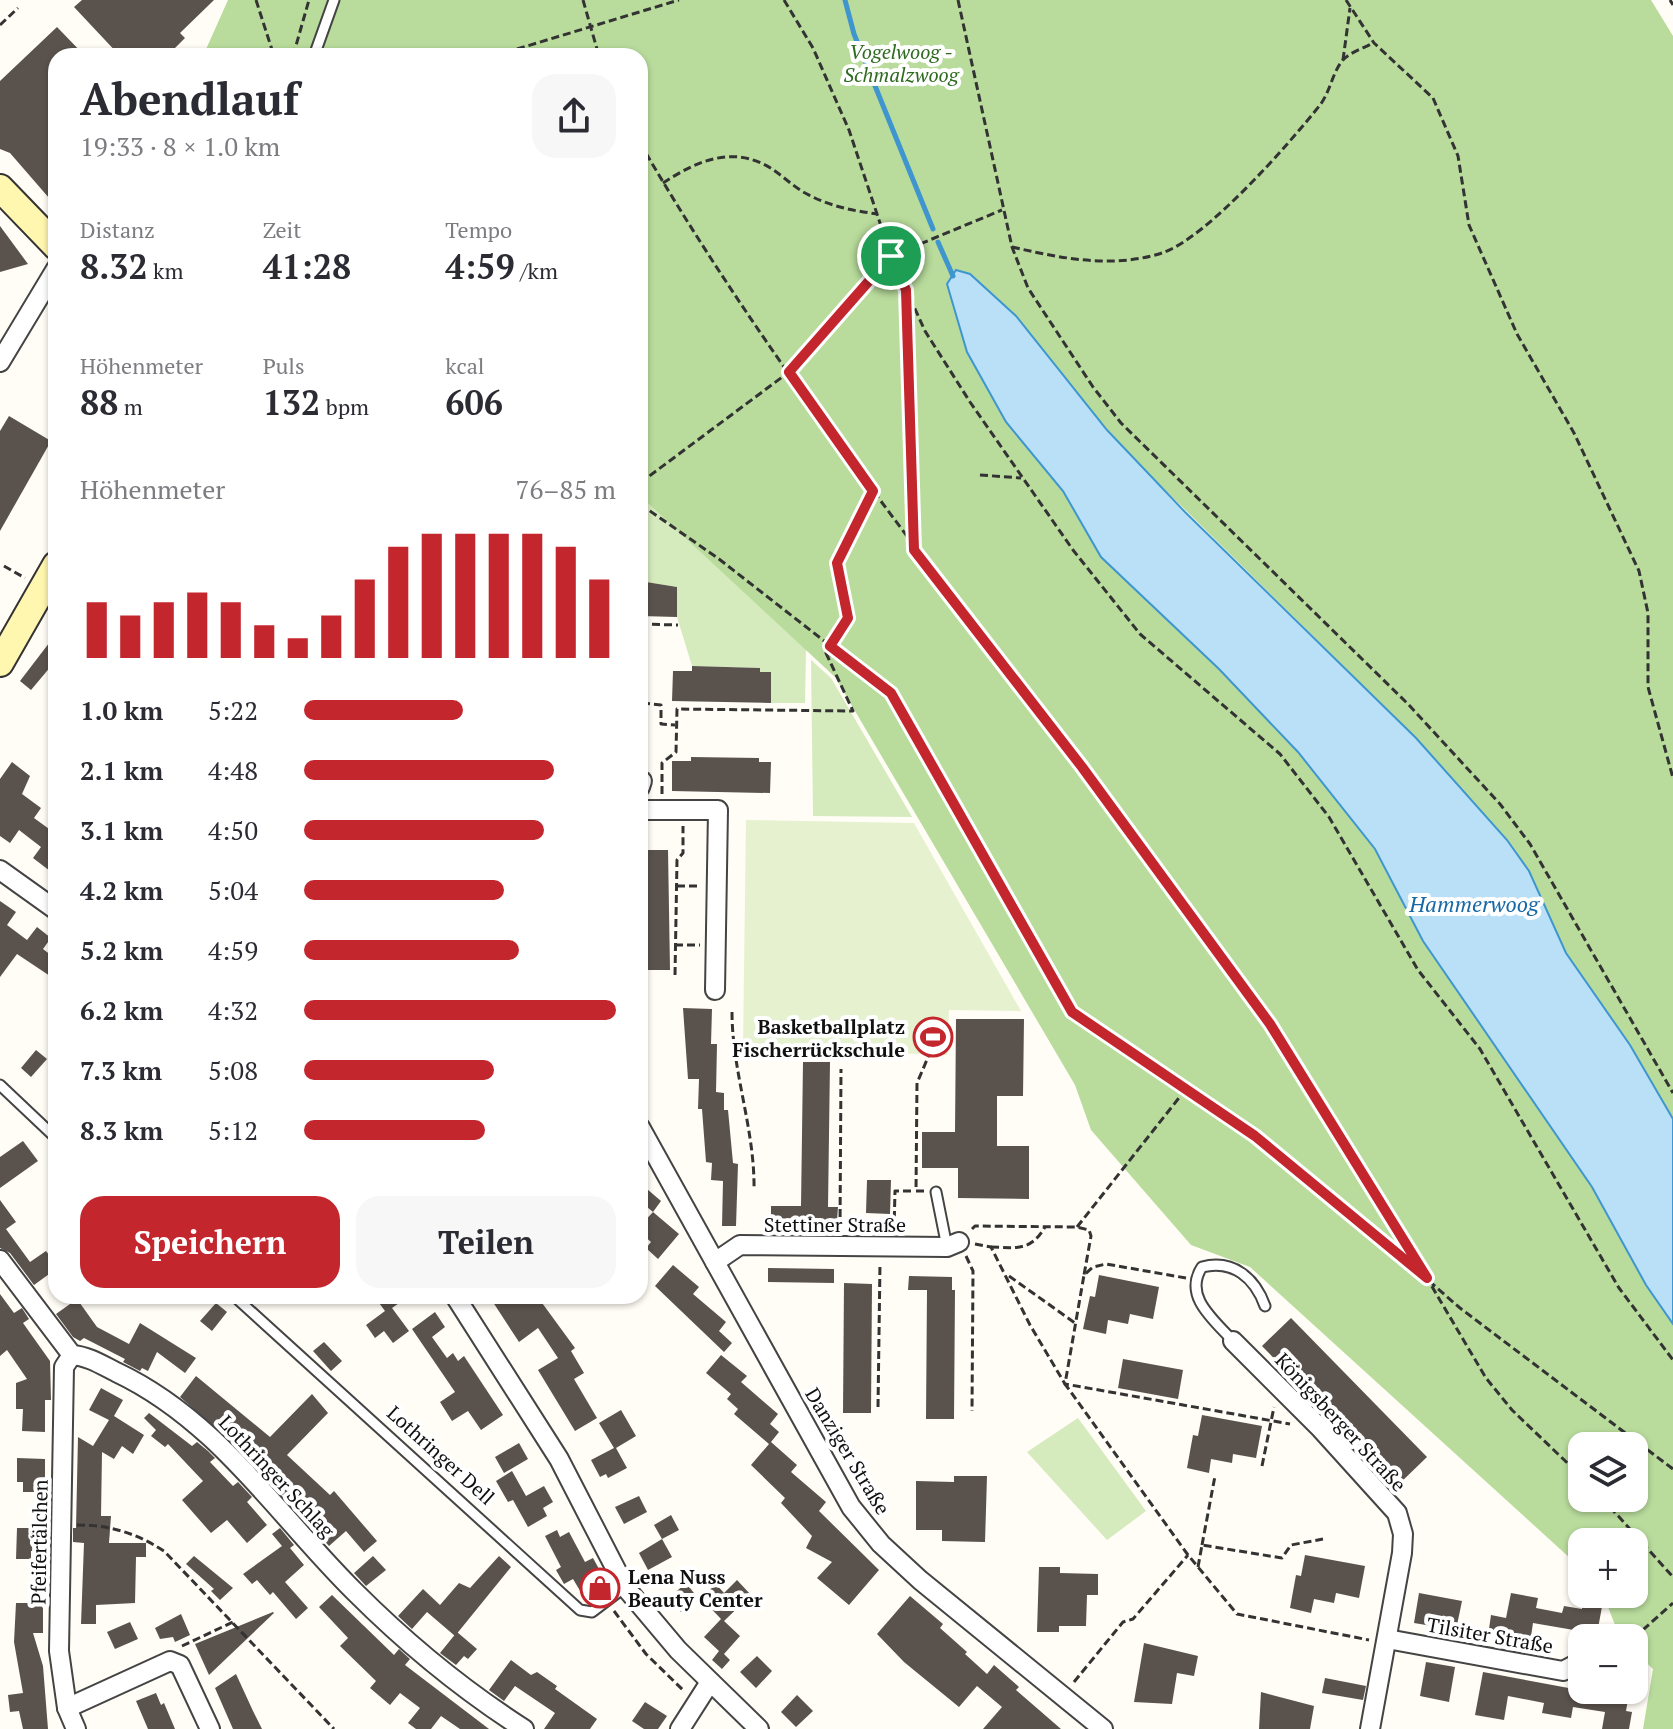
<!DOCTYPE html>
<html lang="de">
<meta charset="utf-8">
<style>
:root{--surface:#fff;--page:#f7f7f7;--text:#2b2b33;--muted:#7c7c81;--accent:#c4262e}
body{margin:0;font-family:"PT Serif",serif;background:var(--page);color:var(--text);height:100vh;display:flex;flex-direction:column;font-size:30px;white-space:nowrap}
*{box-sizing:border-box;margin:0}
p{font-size:26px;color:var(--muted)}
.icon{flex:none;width:44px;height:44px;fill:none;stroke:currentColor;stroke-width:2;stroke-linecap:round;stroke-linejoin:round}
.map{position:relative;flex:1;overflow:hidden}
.sheet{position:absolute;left:48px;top:48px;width:600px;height:1256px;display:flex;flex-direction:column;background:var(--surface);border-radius:24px;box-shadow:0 2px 6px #0004}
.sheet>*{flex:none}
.tools{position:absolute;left:1568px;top:1432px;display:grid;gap:16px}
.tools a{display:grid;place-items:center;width:80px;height:80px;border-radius:16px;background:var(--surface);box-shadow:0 2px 6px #0004;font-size:40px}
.pin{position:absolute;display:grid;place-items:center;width:68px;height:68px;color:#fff;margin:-34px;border:4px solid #fff;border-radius:50%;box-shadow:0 2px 8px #0007}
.round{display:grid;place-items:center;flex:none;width:84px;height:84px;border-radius:24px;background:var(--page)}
.head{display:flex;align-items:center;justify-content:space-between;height:136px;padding:0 32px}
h1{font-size:44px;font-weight:700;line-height:60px}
.figures{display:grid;grid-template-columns:repeat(3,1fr);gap:12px;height:136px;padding:8px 32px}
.figures div{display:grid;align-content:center}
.figures b{font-size:34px;font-weight:700}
.figures small{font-size:22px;font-weight:400}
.figures p{font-size:22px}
.chart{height:224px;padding:16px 32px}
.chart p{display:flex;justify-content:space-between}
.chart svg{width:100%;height:144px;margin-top:8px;stroke:var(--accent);stroke-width:6}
.cta{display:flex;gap:16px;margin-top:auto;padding:16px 32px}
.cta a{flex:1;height:92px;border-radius:24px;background:var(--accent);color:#fff;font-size:32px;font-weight:700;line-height:92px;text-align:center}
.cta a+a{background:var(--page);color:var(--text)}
ul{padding:0 32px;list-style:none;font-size:26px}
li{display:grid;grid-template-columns:128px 96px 1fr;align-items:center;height:60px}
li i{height:20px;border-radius:10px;background:var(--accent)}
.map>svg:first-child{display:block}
.green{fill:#d5ebbd}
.forest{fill:#b9dc9c;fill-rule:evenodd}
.pitch{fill:#e6f2cf}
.water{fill:#b9e0f7;stroke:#3f96cf;stroke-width:2}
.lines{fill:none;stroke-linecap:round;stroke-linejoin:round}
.stream{stroke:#3f96cf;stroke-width:5}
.building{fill:#5a524d}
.lane-casing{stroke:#444;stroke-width:13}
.street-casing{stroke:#444;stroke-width:22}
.secondary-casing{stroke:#333;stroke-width:30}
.path{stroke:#333;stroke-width:3;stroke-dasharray:8 4;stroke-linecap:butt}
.lane{stroke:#fff;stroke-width:9}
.street{stroke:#fff;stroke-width:18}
.secondary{stroke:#fff6b0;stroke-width:26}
.route-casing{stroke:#fff;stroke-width:16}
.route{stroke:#c4262e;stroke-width:10}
.labels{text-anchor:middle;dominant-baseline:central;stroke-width:8;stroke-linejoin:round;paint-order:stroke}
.park-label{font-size:20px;font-style:italic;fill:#2f6b1f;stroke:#fff}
.poi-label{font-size:20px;font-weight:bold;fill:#111;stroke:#fff;text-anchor:end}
.street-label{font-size:20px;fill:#111;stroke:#fff}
.water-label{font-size:22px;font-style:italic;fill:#1768a6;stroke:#fff}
</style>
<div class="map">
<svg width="1673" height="1729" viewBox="0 0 1673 1729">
<rect width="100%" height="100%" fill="#fffdf5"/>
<g class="green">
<path d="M640,496L806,649L805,703H771V673L760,672L759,668L692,666L677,617V587L640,581Z"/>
<path d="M811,660L831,678L912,817L813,816Z"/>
<path d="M1078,1418L1146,1511L1107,1540L1027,1452Z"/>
</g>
<path class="forest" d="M228,0H1651L1673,36V1119L1630,1045L1566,953L1507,840L1416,738L1144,469L1078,397L1047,355L1006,422L1063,491L1101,557L1219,669L1298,752L1375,849L1423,941L1592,1187L1646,1285L1673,1324V1729H1643L1653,1669L1634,1651V1638H1620L1603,1594H1634V1542H1582V1569L1250,1267L1191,1245L1091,1130L1075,1085L835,677L640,496V56H203ZM1582,1446H1634V1498H1582Z"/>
<path class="pitch" d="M746,820L914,823L1021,1011L949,1010L947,1055L743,1047Z"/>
<path class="water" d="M956,270L970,274L1016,316L1107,430L1185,512L1416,738L1507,840L1529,871L1566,953L1630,1045L1673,1119V1324L1646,1285L1592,1187L1423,941L1375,849L1298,752L1219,669L1101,557L1063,491L1006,422L967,352L947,284Z"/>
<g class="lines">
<g class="stream">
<path d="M845,0L854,34L933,229"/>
<path d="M938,242L953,276"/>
</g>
</g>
<g class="building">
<path d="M82,0H214L180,33L185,38L167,56H120L74,7Z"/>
<path d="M57,27L85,56H56V206L10,153L0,149V81Z"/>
<path d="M0,226L28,264L0,272Z"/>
<path d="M9,416L51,441L0,531V431Z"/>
<path d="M640,581L677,587V617L640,616Z"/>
<path d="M56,634V668L52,665L31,690L20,681Z"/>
<path d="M692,666L760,668V672H771V703L672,701L673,671H692Z"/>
<path d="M691,757L759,758V762H771L770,793L672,791V761H691Z"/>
<path d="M12,762L30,776L22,794L41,808L34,818L56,834V862L50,871L33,858L41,847L19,830L10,843L0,836V779Z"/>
<path d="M640,850H668L670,970H640Z"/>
<path d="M0,901L16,912L7,925L27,940L37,927L51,938L43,949L56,959V980L17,954L0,977Z"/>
<path d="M683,1008L712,1009L711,1044H717L716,1092L724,1093V1110H728L733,1163L738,1164L736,1226H722L723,1181L711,1180L712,1163L706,1162L702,1109H698L699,1079H688Z"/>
<path d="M956,1019H1024L1023,1096H997V1146H1029V1199L958,1198V1168H922V1132H955Z"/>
<path d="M36,1050L47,1059L31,1077L21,1068Z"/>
<path d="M803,1062H830L828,1207H838L837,1221L787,1220V1228H771V1206H801Z"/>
<path d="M23,1141L38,1161L0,1188V1157Z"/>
<path d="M867,1180H891L890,1214L866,1213Z"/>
<path d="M640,1183L661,1201L653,1212L640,1201Z"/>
<path d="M0,1200L16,1222L6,1229L30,1262L46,1251L56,1264V1269L34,1285L10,1253L0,1248Z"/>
<path d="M653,1212L679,1234L658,1259L646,1248L651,1242L640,1232V1226Z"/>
<path d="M673,1265L699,1287L693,1294L726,1322L719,1331L732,1343L724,1352L655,1286Z"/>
<path d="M768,1268L834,1269V1283L768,1282Z"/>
<path d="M1099,1275L1159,1287L1153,1319L1130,1314L1128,1324L1108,1320L1106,1334L1083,1329L1090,1296L1095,1297Z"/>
<path d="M909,1276L952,1277V1290H955L954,1419H926L927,1290H908Z"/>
<path d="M844,1283L872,1284L871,1413H843Z"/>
<path d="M0,1294L14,1313L22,1308L29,1319L23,1323L50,1361L51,1400H45V1432L22,1431L23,1409H16V1383L27,1379L7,1350L0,1356Z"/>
<path d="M374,1296H409L392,1308L409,1331L393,1343L384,1331L375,1338L366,1325L385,1311Z"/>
<path d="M489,1296H537L575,1348L571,1351L584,1373L574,1379L597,1418L575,1431L538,1370L558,1358L538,1328L519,1342Z"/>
<path d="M77,1299L97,1327L129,1344L140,1323L196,1358L185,1373L157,1352L148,1371L142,1368L140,1371L123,1362L125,1359L84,1338L80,1341L73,1337L56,1314Z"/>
<path d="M216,1303L227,1312L212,1331L200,1321Z"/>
<path d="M435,1312L445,1327L432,1337L447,1358L453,1353L458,1361L464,1356L503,1415L481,1430L468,1411L452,1421L440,1402L455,1392L412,1329Z"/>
<path d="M1291,1318L1427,1457L1398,1485L1262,1346Z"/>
<path d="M324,1342L342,1361L331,1371L313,1351Z"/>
<path d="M721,1355L747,1376L741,1382L778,1414L770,1424L779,1432L771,1442L797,1465L791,1472L826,1502L819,1511L879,1570L849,1605L817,1578L832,1562L806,1548L812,1536L781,1503L785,1498L751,1465L769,1444L734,1414L738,1409L727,1399L731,1394L706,1373Z"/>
<path d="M1123,1359L1183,1370L1178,1399L1118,1388Z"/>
<path d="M196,1376L270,1437L312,1394L328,1413L287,1455L330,1495L334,1491L377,1541L364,1552L346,1531L329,1546L270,1481L275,1476L251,1449L249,1451L244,1447L241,1450L180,1397Z"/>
<path d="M101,1388L123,1400L114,1416L144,1435L133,1454L122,1446L114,1459L102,1452L101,1516H111L109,1543H146V1557H136L135,1603L96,1605V1624H81L84,1543L73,1542V1528H76L78,1437L93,1446L109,1420L89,1410Z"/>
<path d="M621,1410L636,1436L616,1448L627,1468L608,1478L606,1474L600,1477L591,1460L614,1448L599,1423Z"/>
<path d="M149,1413L192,1446L197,1442L208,1451L215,1458L210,1462L233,1486L238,1482L252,1497L247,1502L267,1525L247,1543L227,1520L211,1533L182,1500L203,1481L168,1444L165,1447L151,1436L156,1430L144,1418Z"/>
<path d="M1202,1415L1262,1426L1256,1458L1233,1454L1232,1463L1211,1459L1209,1473L1187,1468L1193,1435L1198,1436Z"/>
<path d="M519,1443L528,1459L504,1473L495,1457Z"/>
<path d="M17,1458L45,1459V1492H23V1482H17Z"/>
<path d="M512,1471L526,1496L544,1486L553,1502L543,1508L547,1516L528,1527L513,1500L508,1502L496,1481Z"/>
<path d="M954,1476H987L985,1542L942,1541V1530H916V1481L954,1482Z"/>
<path d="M639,1496L647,1512L624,1524L615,1507Z"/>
<path d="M671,1515L679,1530L662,1539L654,1525Z"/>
<path d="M17,1528H44L43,1551H31V1559H16Z"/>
<path d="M280,1528L294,1545L290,1548L304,1565L285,1582L308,1608L296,1619L273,1592L270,1595L257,1580L252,1584L243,1574L282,1546L272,1534Z"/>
<path d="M557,1530L560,1537L569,1532L585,1562L593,1558L610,1589L588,1604L573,1579L564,1584L556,1570L561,1567L545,1536Z"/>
<path d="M662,1539L672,1557L648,1570L639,1553Z"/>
<path d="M1305,1555L1365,1566L1359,1598L1336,1593L1334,1603L1314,1599L1311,1613L1290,1608L1296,1575L1301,1576Z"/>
<path d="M194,1556L233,1588L220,1600L211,1591L214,1589L186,1564Z"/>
<path d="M373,1556L386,1570L366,1586L354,1573Z"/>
<path d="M499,1556L511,1567L455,1636L427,1612L412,1629L398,1616L423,1589L440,1605L459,1583L470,1588Z"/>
<path d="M1039,1567H1060V1573L1098,1574V1595H1087L1086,1626H1059V1632H1037Z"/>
<path d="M737,1580L751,1595L724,1621L740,1636L724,1654L730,1660L722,1669L712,1660L719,1651L704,1637L721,1619L701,1598L716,1584L724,1593Z"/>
<path d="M686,1583L698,1598L681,1612L669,1598Z"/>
<path d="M1419,1593L1462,1601L1456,1630L1414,1623Z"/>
<path d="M1511,1593L1538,1598L1536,1608L1562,1613L1564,1606L1582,1609L1584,1597L1603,1601L1597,1634L1533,1623L1530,1643L1488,1636L1491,1615L1506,1618Z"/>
<path d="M332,1595L394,1655L399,1649L410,1659L405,1665L489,1729H460L441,1716L431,1729H416L408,1723L420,1708L400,1693L390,1705L370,1688L376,1681L340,1646L348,1638L319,1607Z"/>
<path d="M910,1596L943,1624L940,1628L967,1652L965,1654L987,1674L994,1665L1019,1687L1016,1690L1061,1729H983L1002,1707L977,1686L959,1707L904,1662L877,1634Z"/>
<path d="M16,1603H43V1633H33L43,1666L48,1729H23L19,1711L10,1712L8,1695L23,1693L14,1642Z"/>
<path d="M273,1612L274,1613L209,1675L195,1644Z"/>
<path d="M181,1614L190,1635L175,1642L173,1637L160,1639L155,1628Z"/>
<path d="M130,1622L138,1639L115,1649L107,1632Z"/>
<path d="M457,1632L477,1649L468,1659L464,1656L456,1665L440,1653Z"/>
<path d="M1144,1643L1198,1656L1194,1676L1177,1673L1172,1704L1134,1702Z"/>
<path d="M757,1656L772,1671L756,1688L740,1672Z"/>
<path d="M511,1660L531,1675L537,1672L557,1686L555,1689L597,1719L590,1729H544L555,1713L515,1686L504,1701L489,1690Z"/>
<path d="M1426,1662L1455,1667L1449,1702L1420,1696Z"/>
<path d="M1483,1672L1628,1699L1626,1711L1632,1712L1629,1729H1602L1605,1712L1573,1707L1571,1718L1542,1713L1544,1703L1508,1696L1504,1720L1475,1715Z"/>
<path d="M236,1674L253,1711L262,1729H233L215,1688Z"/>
<path d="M1325,1678L1366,1686L1363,1700L1322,1693Z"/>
<path d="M1261,1692L1314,1706L1310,1729H1259Z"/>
<path d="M156,1693L161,1705L164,1703L175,1729H148L136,1701Z"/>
<path d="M797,1695L813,1711L796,1727L781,1712Z"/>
<path d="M645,1702L667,1716L658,1729H644L632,1721Z"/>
</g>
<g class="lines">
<defs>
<g id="lane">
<path d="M314,56L334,0"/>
<path d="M0,1085L56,1138"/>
<path d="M936,1192L947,1247"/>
<path d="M234,1296L580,1610L592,1612L625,1587"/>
<path d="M1233,1341C1213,1319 1183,1296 1202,1267C1233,1259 1255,1278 1265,1306"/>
</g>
<g id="street">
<path d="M0,362L56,269"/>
<path d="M640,787L642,781"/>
<path d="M640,810H718L715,990"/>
<path d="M0,870L56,910"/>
<path d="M640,1127L851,1507L881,1544L920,1580L1103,1729"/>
<path d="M0,1260L72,1355C88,1356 102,1365 116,1372C218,1420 277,1515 355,1592C406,1643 463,1690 524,1729"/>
<path d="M715,1262L740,1245L947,1247L959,1242"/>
<path d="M455,1296L559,1459L625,1587L678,1650L759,1729"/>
<path d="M1233,1341L1321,1429L1397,1513L1403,1534L1402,1553L1370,1729"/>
<path d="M72,1355L64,1367L59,1651L67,1708L76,1729"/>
<path d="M1387,1639L1563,1671L1582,1661"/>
<path d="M67,1708L170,1661L180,1665L210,1729"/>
<path d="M680,1729L710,1682"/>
</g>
<g id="secondary">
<path d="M0,188L56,246"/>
<path d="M0,663L56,565"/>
</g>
</defs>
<use href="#lane" class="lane-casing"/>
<use href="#street" class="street-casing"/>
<use href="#secondary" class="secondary-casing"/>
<g class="path">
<path d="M256,0L274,56"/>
<path d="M583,0L599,56"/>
<path d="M784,0L813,48L849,130L891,256L925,331L970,402L1073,550L1140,634L1280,754L1329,817L1418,970L1480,1049L1619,1288L1673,1360"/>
<path d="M958,0L1012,247L1028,288L1093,387L1121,423L1408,704L1500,804L1530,844L1673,1093"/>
<path d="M1346,0L1374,43L1433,98L1458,156L1469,225L1517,334L1574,433L1639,571L1648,613V687L1673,778"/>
<path d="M1670,0L1673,5"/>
<path d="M0,25L18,8"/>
<path d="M296,56L295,49L309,0"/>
<path d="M494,56L679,0"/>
<path d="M1343,60L1350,8"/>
<path d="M640,143C822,456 1067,726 1270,1024C1347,1138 1415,1259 1486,1378L1512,1410L1582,1477"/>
<path d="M663,183C692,164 726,147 761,163C778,170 791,186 807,194C829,206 853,211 878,214"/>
<path d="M1012,247C1060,258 1112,269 1162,253C1207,238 1289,144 1320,105C1330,92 1332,74 1342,61C1348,53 1364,48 1373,43"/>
<path d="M906,293L914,550"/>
<path d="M980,475L1021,478"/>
<path d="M640,483L789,372L891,256L1002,210"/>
<path d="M640,504L719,559L891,693L1072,1012L1255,1136L1424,1276"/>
<path d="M4,566L25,578"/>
<path d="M640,624L678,625"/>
<path d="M830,646L848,618L837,563L873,491"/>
<path d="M642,703L661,705V724L675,725"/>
<path d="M662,794V763L676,752L677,709L853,711L826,653L850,663"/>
<path d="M677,886H701"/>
<path d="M675,945H700"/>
<path d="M675,975L677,860L683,853V826"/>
<path d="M732,1012C732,1072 755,1129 754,1190"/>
<path d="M924,1191H916L917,1083L929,1055"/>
<path d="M1077,1227L1186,1089"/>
<path d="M840,1229L841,1069"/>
<path d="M972,1229L975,1226L1077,1227L1089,1230L1091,1236L1084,1275"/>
<path d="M894,1231L895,1191H915"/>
<path d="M975,1244L991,1247L1030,1325L1065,1384L1290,1424"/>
<path d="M991,1247C1017,1248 1031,1251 1045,1227"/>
<path d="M966,1256L973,1271L972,1411"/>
<path d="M1009,1276L1075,1323"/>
<path d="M1186,1278L1106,1264L1093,1267L1084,1275L1065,1384L1188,1555L1237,1614L1369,1640"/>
<path d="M1429,1281L1460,1308L1673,1469"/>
<path d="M878,1407L880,1263"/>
<path d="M1262,1466L1274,1407"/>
<path d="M1602,1498L1673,1577"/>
<path d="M77,1525C110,1525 136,1533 164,1551L334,1729"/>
<path d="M1202,1545L1215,1476"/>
<path d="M1198,1567L1202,1545L1282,1558L1291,1545L1323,1539"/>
<path d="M614,1611L646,1654L685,1692"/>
<path d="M1634,1638L1673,1603"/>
<path d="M182,1646L233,1622"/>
<path d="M1074,1682L1123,1622L1133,1619L1188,1555"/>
</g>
<use href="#lane" class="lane"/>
<use href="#street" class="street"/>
<use href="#secondary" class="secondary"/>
</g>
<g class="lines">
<defs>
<path id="route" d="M891,256L906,290L914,550L1082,767L1270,1024L1427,1278L1255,1136L1072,1012L891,693L830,646L848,618L837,563L873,491L789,372Z"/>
</defs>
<use href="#route" class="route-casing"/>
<use href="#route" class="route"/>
</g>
<defs>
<symbol id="stadium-ring" viewBox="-11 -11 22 22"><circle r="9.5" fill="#fff" stroke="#c4262e" stroke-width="1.5"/><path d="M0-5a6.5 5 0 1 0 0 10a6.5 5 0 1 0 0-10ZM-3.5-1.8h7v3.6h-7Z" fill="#c4262e"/></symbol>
<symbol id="shop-ring" viewBox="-11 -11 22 22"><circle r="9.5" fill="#fff" stroke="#c4262e" stroke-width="1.5"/><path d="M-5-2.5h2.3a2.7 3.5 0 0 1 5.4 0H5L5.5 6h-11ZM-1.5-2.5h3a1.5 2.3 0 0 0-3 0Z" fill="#c4262e"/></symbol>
</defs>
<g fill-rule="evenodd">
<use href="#stadium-ring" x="911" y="1015" width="44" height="44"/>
<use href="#shop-ring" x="578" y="1566" width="44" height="44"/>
</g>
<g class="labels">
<g class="park-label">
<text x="901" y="51">Vogelwoog -<tspan x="901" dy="23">Schmalzwoog</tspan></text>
</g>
<g class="poi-label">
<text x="905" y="1026">Basketballplatz<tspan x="905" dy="23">Fischerrückschule</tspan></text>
<text x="628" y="1576" text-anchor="start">Lena Nuss<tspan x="628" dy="23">Beauty Center</tspan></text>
</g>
<g class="street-label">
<text x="835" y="1224">Stettiner Straße</text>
<text transform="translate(1341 1422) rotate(47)">Königsberger Straße</text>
<text transform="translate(848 1451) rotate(59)">Danziger Straße</text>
<text transform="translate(441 1455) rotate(42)">Lothringer Dell</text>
<text transform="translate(277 1476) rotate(47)">Lothringer Schlag</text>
<text transform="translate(39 1542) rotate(-89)">Pfeifertälchen</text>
<text transform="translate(1490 1635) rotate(10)">Tilsiter Straße</text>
</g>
<g class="water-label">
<text x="1474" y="903">Hammerwoog</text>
</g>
</g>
</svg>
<div class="tools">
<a><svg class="icon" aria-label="layers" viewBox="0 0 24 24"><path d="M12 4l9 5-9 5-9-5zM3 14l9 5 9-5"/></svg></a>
<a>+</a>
<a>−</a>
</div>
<div class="pin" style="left:891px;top:256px;background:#1e9e55"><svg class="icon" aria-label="arrive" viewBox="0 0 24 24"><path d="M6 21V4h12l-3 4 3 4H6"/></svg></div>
<section class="sheet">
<div class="head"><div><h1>Abendlauf</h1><p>19:33 · 8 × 1.0 km</p></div><a class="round"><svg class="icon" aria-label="share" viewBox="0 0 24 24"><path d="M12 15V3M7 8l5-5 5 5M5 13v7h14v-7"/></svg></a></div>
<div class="figures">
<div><p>Distanz</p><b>8.32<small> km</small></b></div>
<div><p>Zeit</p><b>41:28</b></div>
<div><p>Tempo</p><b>4:59<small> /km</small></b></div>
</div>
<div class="figures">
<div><p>Höhenmeter</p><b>88<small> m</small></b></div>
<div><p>Puls</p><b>132<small> bpm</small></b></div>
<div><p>kcal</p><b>606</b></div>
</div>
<div class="chart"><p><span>Höhenmeter</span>76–85 m</p>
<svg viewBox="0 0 160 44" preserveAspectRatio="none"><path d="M5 44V27M15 44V31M25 44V27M35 44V24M45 44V27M55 44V34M65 44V38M75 44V31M85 44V20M95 44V10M105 44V6M115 44V6M125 44V6M135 44V6M145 44V10M155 44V20"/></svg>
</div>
<ul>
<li><b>1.0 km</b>5:22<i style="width:51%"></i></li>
<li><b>2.1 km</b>4:48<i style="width:80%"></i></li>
<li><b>3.1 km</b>4:50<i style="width:77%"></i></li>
<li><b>4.2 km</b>5:04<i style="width:64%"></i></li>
<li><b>5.2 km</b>4:59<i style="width:69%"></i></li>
<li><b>6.2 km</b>4:32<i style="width:100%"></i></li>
<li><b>7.3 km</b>5:08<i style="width:61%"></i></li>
<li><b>8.3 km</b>5:12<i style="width:58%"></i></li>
</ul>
<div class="cta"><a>Speichern</a><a>Teilen</a></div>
</section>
</div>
